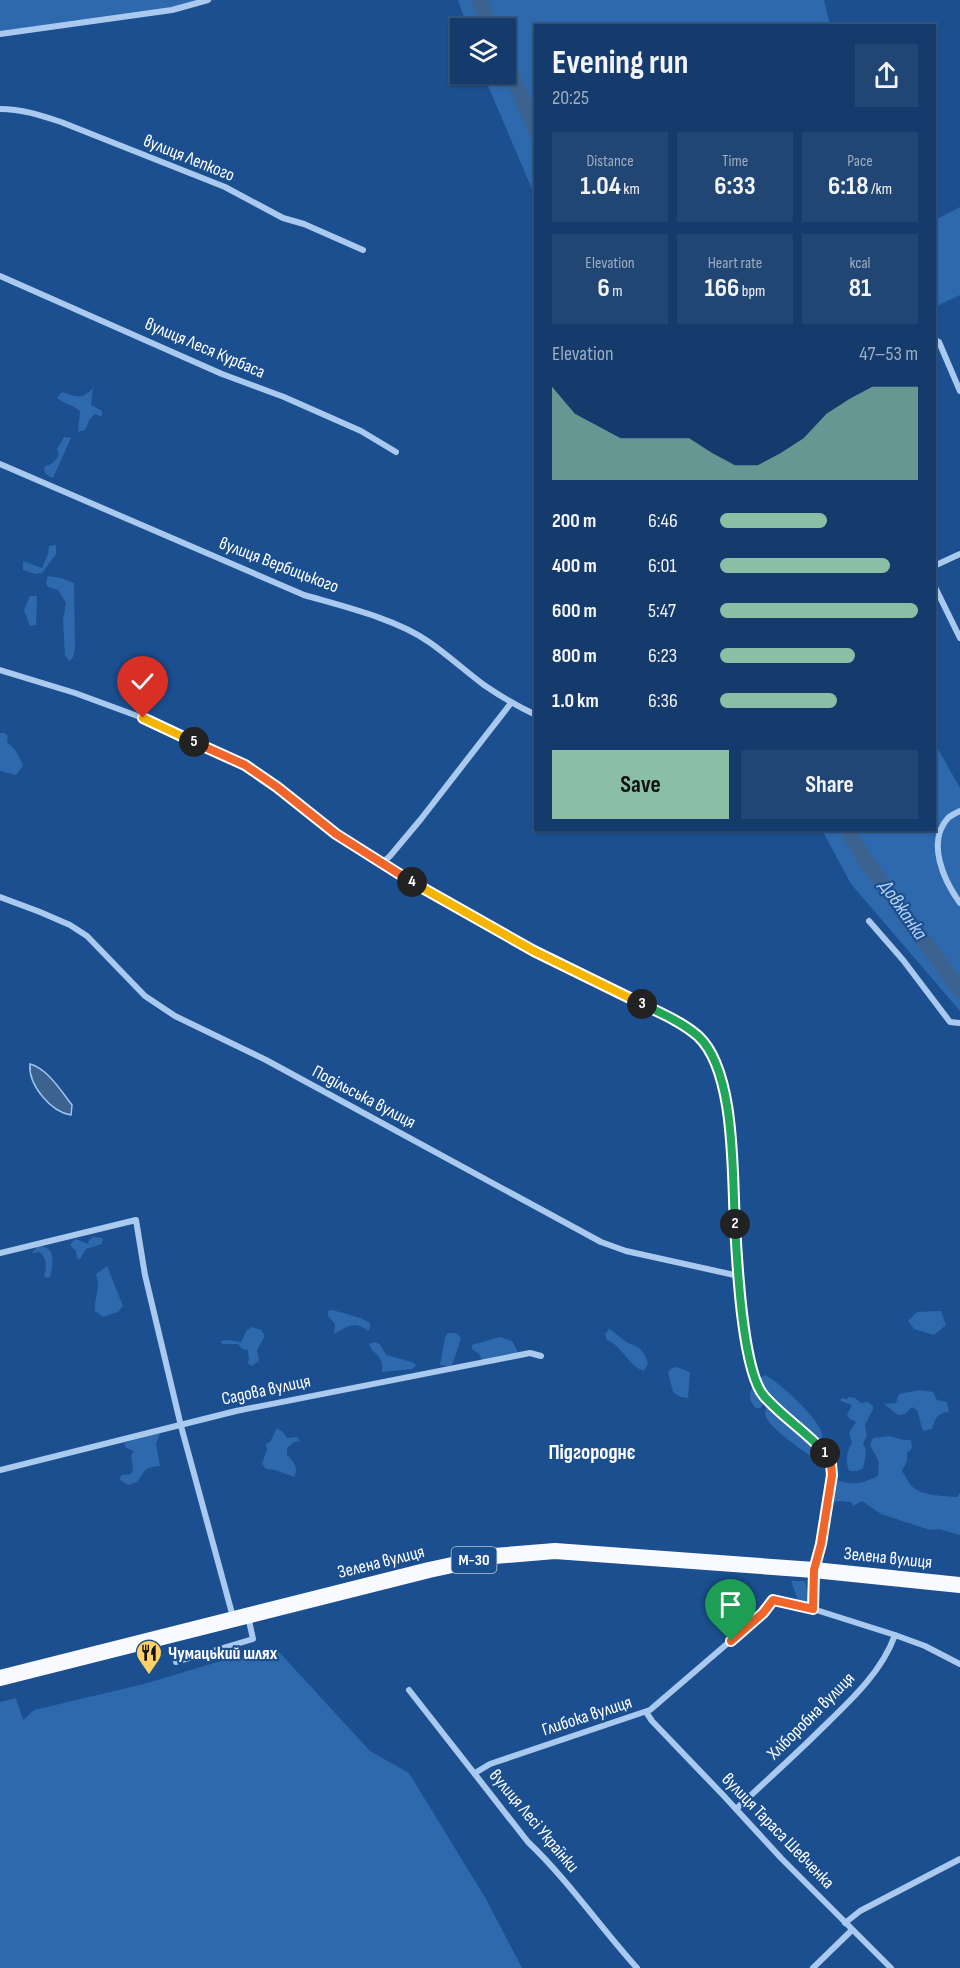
<!DOCTYPE html>
<meta charset="utf-8">
<style>
:root{--surface:#143b6b;--page:#214673;--text:#f1f3f6;--muted:#9dadc1;--line:#33557e;--accent:#8abfa5}
body{margin:0;font-family:"Sofia Sans Condensed",sans-serif;background:var(--page);color:var(--text);height:100vh;display:flex;flex-direction:column;font-size:22px;white-space:nowrap}
*{box-sizing:border-box;margin:0}
p{font-size:20px;color:var(--muted)}
.icon{flex:none;width:33px;height:33px;fill:none;stroke:currentColor;stroke-width:2;stroke-linecap:round;stroke-linejoin:round}
.map{position:relative;flex:1;overflow:hidden}
.drawer{position:absolute;left:534px;top:24px;width:402px;height:807px;display:flex;flex-direction:column;background:var(--surface);border-radius:0px;box-shadow:0 2px 4px #0004,0 0 0 2px var(--line)}
.drawer>*{flex:none}
.tools{position:absolute;left:450px;top:18px;display:grid;gap:12px}
.tools a{display:grid;place-items:center;width:66px;height:66px;border-radius:0px;background:var(--surface);box-shadow:0 2px 4px #0004,0 0 0 2px var(--line);font-size:30px}
.pin{position:absolute;display:grid;place-items:center;width:51px;height:51px;color:#fff;margin:-62px -26px;border-radius:50% 50% 50% 0;rotate:-45deg;box-shadow:0 0 6px #0007}
.pin .icon{rotate:45deg}
.km{position:absolute;width:30px;height:30px;margin:-15px;border-radius:50%;background:#222;color:#fff;font-size:16px;line-height:30px;text-align:center}
.round{display:grid;place-items:center;flex:none;width:63px;height:63px;border-radius:0px;background:var(--page)}
.summary{display:flex;align-items:center;justify-content:space-between;height:102px;padding:0 18px}
h1{font-size:33px;font-weight:700;line-height:45px}
.stats{display:grid;grid-template-columns:repeat(3,1fr);gap:9px;height:102px;padding:6px 18px}
.stats div{display:grid;align-content:center;border-radius:0px;background:var(--page);text-align:center}
.stats b{font-size:26px;font-weight:700}
.stats small{font-size:16px;font-weight:400}
.stats p{font-size:16px}
.chart{height:168px;padding:12px 18px}
.chart p{display:flex;justify-content:space-between}
.chart svg{width:100%;height:108px;margin-top:6px;fill:var(--accent);opacity:.7}
.action{display:flex;gap:12px;margin-top:auto;padding:12px 18px}
.action a{flex:1;height:69px;border-radius:0px;background:var(--accent);color:#111;font-size:24px;font-weight:700;line-height:69px;text-align:center}
.action a+a{background:var(--page);color:var(--text)}
ul{padding:0 18px;list-style:none;font-size:20px}
li{display:grid;grid-template-columns:96px 72px 1fr;align-items:center;height:45px}
li i{height:15px;border-radius:8px;background:var(--accent)}
.map>svg:first-child{display:block}
.green{fill:#2e69ad}
.water{fill:#3c6290;stroke:#9cc4f0;stroke-width:1.5}
.lines{fill:none;stroke-linecap:round;stroke-linejoin:round}
.river{stroke:#3c6290;stroke-width:15}
.minor{stroke:#a9c9ee;stroke-width:6}
.trunk{stroke:#f8faff;stroke-width:16}
.split-1-casing{stroke:#fff;stroke-width:12}
.split-2-casing{stroke:#fff;stroke-width:12}
.split-3-casing{stroke:#fff;stroke-width:12}
.split-4-casing{stroke:#fff;stroke-width:12}
.split-5-casing{stroke:#fff;stroke-width:12}
.split-6-casing{stroke:#fff;stroke-width:12}
.split-1{stroke:#f0652b;stroke-width:8}
.split-2{stroke:#22a559;stroke-width:8}
.split-3{stroke:#22a559;stroke-width:8}
.split-4{stroke:#f5b400;stroke-width:8}
.split-5{stroke:#f0652b;stroke-width:8}
.split-6{stroke:#f5b400;stroke-width:8}
.labels{text-anchor:middle;dominant-baseline:central;stroke-width:4.5;stroke-linejoin:round;paint-order:stroke}
.shield{fill:#1b4f8f;stroke:#bbcadd;stroke-width:1.5}
.shield-label{font-size:16px;font-weight:bold;fill:#fff}
.street-label{font-size:18px;fill:#fff;stroke:#1b4f8f}
.poi-label{font-size:18px;font-weight:bold;fill:#fff;stroke:#1b4f8f;text-anchor:start}
.water-label{font-size:20px;font-style:italic;fill:#b5d3f5;stroke:#1b4f8f}
.quarter-label{font-size:21px;font-weight:bold;fill:#fff;stroke:#1b4f8f}
</style>
<div class="map">
<svg width="960" height="1968" viewBox="0 0 960 1968">
<rect width="100%" height="100%" fill="#1b4f8f"/>
<g class="green">
<path d="M0,0H215L170,12L0,37Z"/>
<path d="M458,0H824L830,25L536,26L535,196L483,74H506V28H468Z"/>
<path d="M960,207V295L935,307V220Z"/>
<path d="M93,388L91,405L102,411V417L95,414L90,419L85,430L78,432L80,411C73,405 64,404 57,398L62,392C77,397 82,400 93,388Z"/>
<path d="M64,437L71,438L53,478C47,476 45,474 44,467C51,464 56,462 59,454L57,449Z"/>
<path d="M56,545V554L42,573L36,574L23,570V561L42,568L48,554L49,546Z"/>
<path d="M48,576L61,578L74,583L75,647L73,657L70,661L65,656L63,620L66,603L58,590L48,587L46,583Z"/>
<path d="M30,596H37L36,625L30,626L24,610Z"/>
<path d="M0,733H5L8,737L7,742C16,749 19,756 23,766L16,775L0,771Z"/>
<path d="M935,744L960,788V1011L851,884L822,830H934Z"/>
<path d="M93,1237L103,1238L102,1244L86,1249L80,1259L77,1258L76,1251L70,1245L75,1239L88,1244L89,1240Z"/>
<path d="M38,1246C57,1247 53,1262 50,1277L47,1278L44,1276C47,1267 47,1259 40,1252L32,1253Z"/>
<path d="M107,1266L123,1306L118,1312L103,1317L95,1311C94,1296 101,1289 96,1274Z"/>
<path d="M332,1310C343,1313 361,1317 370,1323V1328L368,1331C354,1320 347,1327 334,1334L335,1324L328,1316V1311Z"/>
<path d="M941,1311L946,1325L934,1335L914,1329L908,1321L917,1312Z"/>
<path d="M252,1327L261,1330L265,1336L257,1350L259,1361L252,1366L247,1363L249,1360L248,1350L242,1349L238,1344H222L221,1341L227,1340L241,1342L247,1330Z"/>
<path d="M609,1329C614,1332 616,1334 621,1338C635,1350 639,1340 648,1363L644,1371C627,1365 623,1346 607,1340L605,1334Z"/>
<path d="M448,1333H456L461,1338L453,1363L450,1366L440,1365L445,1337Z"/>
<path d="M500,1337L512,1341L517,1350V1358L492,1364L483,1362L479,1354L472,1349V1345Z"/>
<path d="M375,1342L380,1344L386,1355L412,1362L416,1365L412,1369L382,1372C384,1353 373,1356 369,1344Z"/>
<path d="M677,1367L690,1372L688,1398L680,1397L673,1392L668,1372L672,1368Z"/>
<path d="M765,1375C779,1382 819,1418 822,1434C823,1440 820,1448 819,1454L814,1458C804,1452 764,1424 765,1413C765,1407 769,1405 774,1402L771,1396H766L761,1408H756C743,1397 753,1382 765,1375Z"/>
<path d="M920,1390L933,1392L937,1400L947,1402L949,1412C937,1413 936,1418 932,1429L923,1431L917,1410L912,1407L905,1414L898,1415L884,1404L896,1403L899,1394Z"/>
<path d="M849,1397L855,1398L861,1403L868,1402L873,1406V1409L865,1425L867,1436L863,1443C868,1451 865,1459 863,1468L858,1471H849C845,1460 846,1453 852,1443L849,1433L856,1422L850,1419L847,1415L852,1405L841,1401V1398L847,1399Z"/>
<path d="M277,1428L283,1432L287,1438L297,1437L300,1441L294,1442L287,1448V1455C294,1462 299,1468 294,1477L275,1470L266,1469L262,1464L267,1449L266,1444L270,1442Z"/>
<path d="M158,1433H160L156,1444L160,1466C143,1467 146,1471 137,1482L128,1485L119,1479L122,1475L131,1474L133,1470L131,1455L134,1451L126,1448L124,1443Z"/>
<path d="M890,1436L903,1440H911L912,1448L907,1453V1461L902,1471C905,1475 907,1480 910,1484C918,1496 944,1496 957,1497L960,1493V1535L939,1529L930,1530L896,1519L881,1514L862,1501L853,1506L851,1502L840,1501L833,1502L835,1479C851,1486 862,1484 878,1476L879,1462L870,1445L873,1438Z"/>
<path d="M791,1581H805L809,1599L806,1603L796,1600L797,1597Z"/>
<path d="M251,1652H279L370,1751L409,1773L486,1899L522,1968H0V1702L16,1698L23,1720L34,1710L144,1684Z"/>
</g>
<path class="water" d="M30,1064C48,1069 61,1091 72,1105L71,1115C51,1112 28,1085 30,1064Z"/>
<g class="lines">
<g class="river">
<path d="M479,0L491,28"/>
<path d="M506,62L536,131"/>
<path d="M847,830L866,861L960,990"/>
</g>
<g class="minor">
<path d="M0,34L172,10L208,0"/>
<path d="M0,109C22,109 40,115 61,122L225,187L283,218L304,224L363,250"/>
<path d="M0,276L222,374L284,397L361,431L396,452"/>
<path d="M934,339L939,342L960,391"/>
<path d="M0,464L304,595C342,606 397,619 429,642C448,655 465,671 484,685C500,696 517,706 536,715"/>
<path d="M934,566L960,554"/>
<path d="M934,585L960,638"/>
<path d="M0,670L75,693L143,718L245,765L277,787L336,834L424,890L534,951L675,1020L699,1037L716,1061L725,1091L733,1183L738,1267L746,1342L754,1377L763,1395L828,1457L832,1475L821,1543L814,1570L813,1609L895,1635L925,1646L960,1664"/>
<path d="M960,811C956,813 951,815 948,818C926,842 944,881 960,903"/>
<path d="M381,864L390,856L421,819L511,703"/>
<path d="M0,897L40,912L70,925L87,936L145,996L175,1016L266,1060L601,1242L626,1251L739,1276"/>
<path d="M869,921L903,960L950,1022L960,1023"/>
<path d="M0,1253L136,1220L145,1275L181,1426L233,1617"/>
<path d="M0,1470L236,1411L530,1353L541,1356"/>
<path d="M176,1662L253,1639L248,1616"/>
<path d="M409,1690L528,1842C568,1880 600,1927 637,1968"/>
<path d="M646,1712L652,1721L723,1795L781,1858L891,1968"/>
<path d="M475,1773L490,1764L650,1710L763,1613L773,1600L813,1609"/>
<path d="M736,1809C761,1786 786,1763 811,1739C842,1708 880,1677 895,1635"/>
<path d="M845,1923L860,1911L960,1859"/>
<path d="M813,1968L852,1930"/>
</g>
<path class="trunk" d="M0,1678L429,1570L494,1556L555,1551L814,1570L960,1585"/>
</g>
<g class="lines">
<defs>
<path id="split-1" d="M731,1641L763,1613L773,1600L813,1609L814,1570L821,1544L832,1475L831,1464L825,1453"/>
<path id="split-2" d="M735,1224C737,1260 742,1371 764,1396C782,1417 807,1432 825,1453"/>
<path id="split-3" d="M642,1004C661,1013 682,1022 698,1036C736,1071 732,1174 735,1224"/>
<path id="split-4" d="M412,882L534,951L642,1004"/>
<path id="split-5" d="M194,742L245,765L277,787L336,834L412,882"/>
<path id="split-6" d="M143,718L194,742"/>
</defs>
<use href="#split-1" class="split-1-casing"/>
<use href="#split-2" class="split-2-casing"/>
<use href="#split-3" class="split-3-casing"/>
<use href="#split-4" class="split-4-casing"/>
<use href="#split-5" class="split-5-casing"/>
<use href="#split-6" class="split-6-casing"/>
<use href="#split-1" class="split-1"/>
<use href="#split-2" class="split-2"/>
<use href="#split-3" class="split-3"/>
<use href="#split-4" class="split-4"/>
<use href="#split-5" class="split-5"/>
<use href="#split-6" class="split-6"/>
</g>
<defs>
<symbol id="restaurant-pin" viewBox="-11 -11 22 30"><path d="M0 17L-7.5 6A9.5 9.5 0 1 1 7.5 6Z" fill="#ffd166" stroke="#1b4f8f"/><path d="M-5-6h1v4h1v-4h1v4h1v-4h1v5L-1.5 .5V6h-2V.5L-5-1ZM5-6V6H3V1.5H1.5Q1.5-4 5-6Z" fill="#111"/></symbol>
</defs>
<g fill-rule="evenodd">
<use href="#restaurant-pin" x="134" y="1638" width="30" height="40"/>
</g>
<g class="labels">
<rect class="shield" x="451.5" y="1547" width="45" height="26" rx="4.5"/>
<g class="shield-label">
<text x="474" y="1560">М-30</text>
</g>
<g class="street-label">
<text transform="translate(189 158) rotate(22)">вулиця Лепкого</text>
<text transform="translate(205 348) rotate(23)">вулиця Леся Курбаса</text>
<text transform="translate(279 565) rotate(21)">вулиця Вербицького</text>
<text transform="translate(364 1097) rotate(28)">Подільська вулиця</text>
<text transform="translate(266 1390) rotate(-12)">Садова вулиця</text>
<text transform="translate(888 1558) rotate(6)">Зелена вулиця</text>
<text transform="translate(381 1562) rotate(-14)">Зелена вулиця</text>
<text transform="translate(587 1716) rotate(-18)">Глибока вулиця</text>
<text transform="translate(811 1716) rotate(-45)">Хліборобна вулиця</text>
<text transform="translate(534 1821) rotate(50)">вулиця Лесі Українки</text>
<text transform="translate(778 1831) rotate(46)">вулиця Тараса Шевченка</text>
</g>
<g class="poi-label">
<text x="168" y="1653">Чумацький шлях</text>
</g>
<g class="water-label">
<text transform="translate(903 910) rotate(55)">Довжанка</text>
</g>
<g class="quarter-label">
<text x="592" y="1452">Підгороднє</text>
</g>
</g>
</svg>
<div class="tools">
<a><svg class="icon" aria-label="layers" viewBox="0 0 24 24"><path d="M12 4l9 5-9 5-9-5zM3 14l9 5 9-5"/></svg></a>
</div>
<div class="pin" style="left:731px;top:1641px;background:#1e9e55"><svg class="icon" aria-label="arrive" viewBox="0 0 24 24"><path d="M6 21V4h12l-3 4 3 4H6"/></svg></div>
<div class="pin" style="left:143px;top:718px;background:#d93025"><svg class="icon" aria-label="check" viewBox="0 0 24 24"><path d="M5 12l5 5 9-10"/></svg></div>
<b class="km" style="left:825px;top:1453px">1</b>
<b class="km" style="left:735px;top:1224px">2</b>
<b class="km" style="left:642px;top:1004px">3</b>
<b class="km" style="left:412px;top:882px">4</b>
<b class="km" style="left:194px;top:742px">5</b>
<section class="drawer">
<div class="summary"><div><h1>Evening run</h1><p>20:25</p></div><a class="round"><svg class="icon" aria-label="share" viewBox="0 0 24 24"><path d="M12 15V3M7 8l5-5 5 5M5 13v7h14v-7"/></svg></a></div>
<div class="stats">
<div><p>Distance</p><b>1.04<small> km</small></b></div>
<div><p>Time</p><b>6:33</b></div>
<div><p>Pace</p><b>6:18<small> /km</small></b></div>
</div>
<div class="stats">
<div><p>Elevation</p><b>6<small> m</small></b></div>
<div><p>Heart rate</p><b>166<small> bpm</small></b></div>
<div><p>kcal</p><b>81</b></div>
</div>
<div class="chart"><p><span>Elevation</span>47–53 m</p>
<svg viewBox="0 0 160 44" preserveAspectRatio="none"><path d="M0 44V6L10 17L20 22L30 27L40 27L50 27L60 27L70 33L80 38L90 38L100 33L110 27L120 17L130 11L140 6L150 6L160 6V44z"/></svg>
</div>
<ul>
<li><b>200 m</b>6:46<i style="width:54%"></i></li>
<li><b>400 m</b>6:01<i style="width:86%"></i></li>
<li><b>600 m</b>5:47<i style="width:100%"></i></li>
<li><b>800 m</b>6:23<i style="width:68%"></i></li>
<li><b>1.0 km</b>6:36<i style="width:59%"></i></li>
</ul>
<div class="action"><a>Save</a><a>Share</a></div>
</section>
</div>
